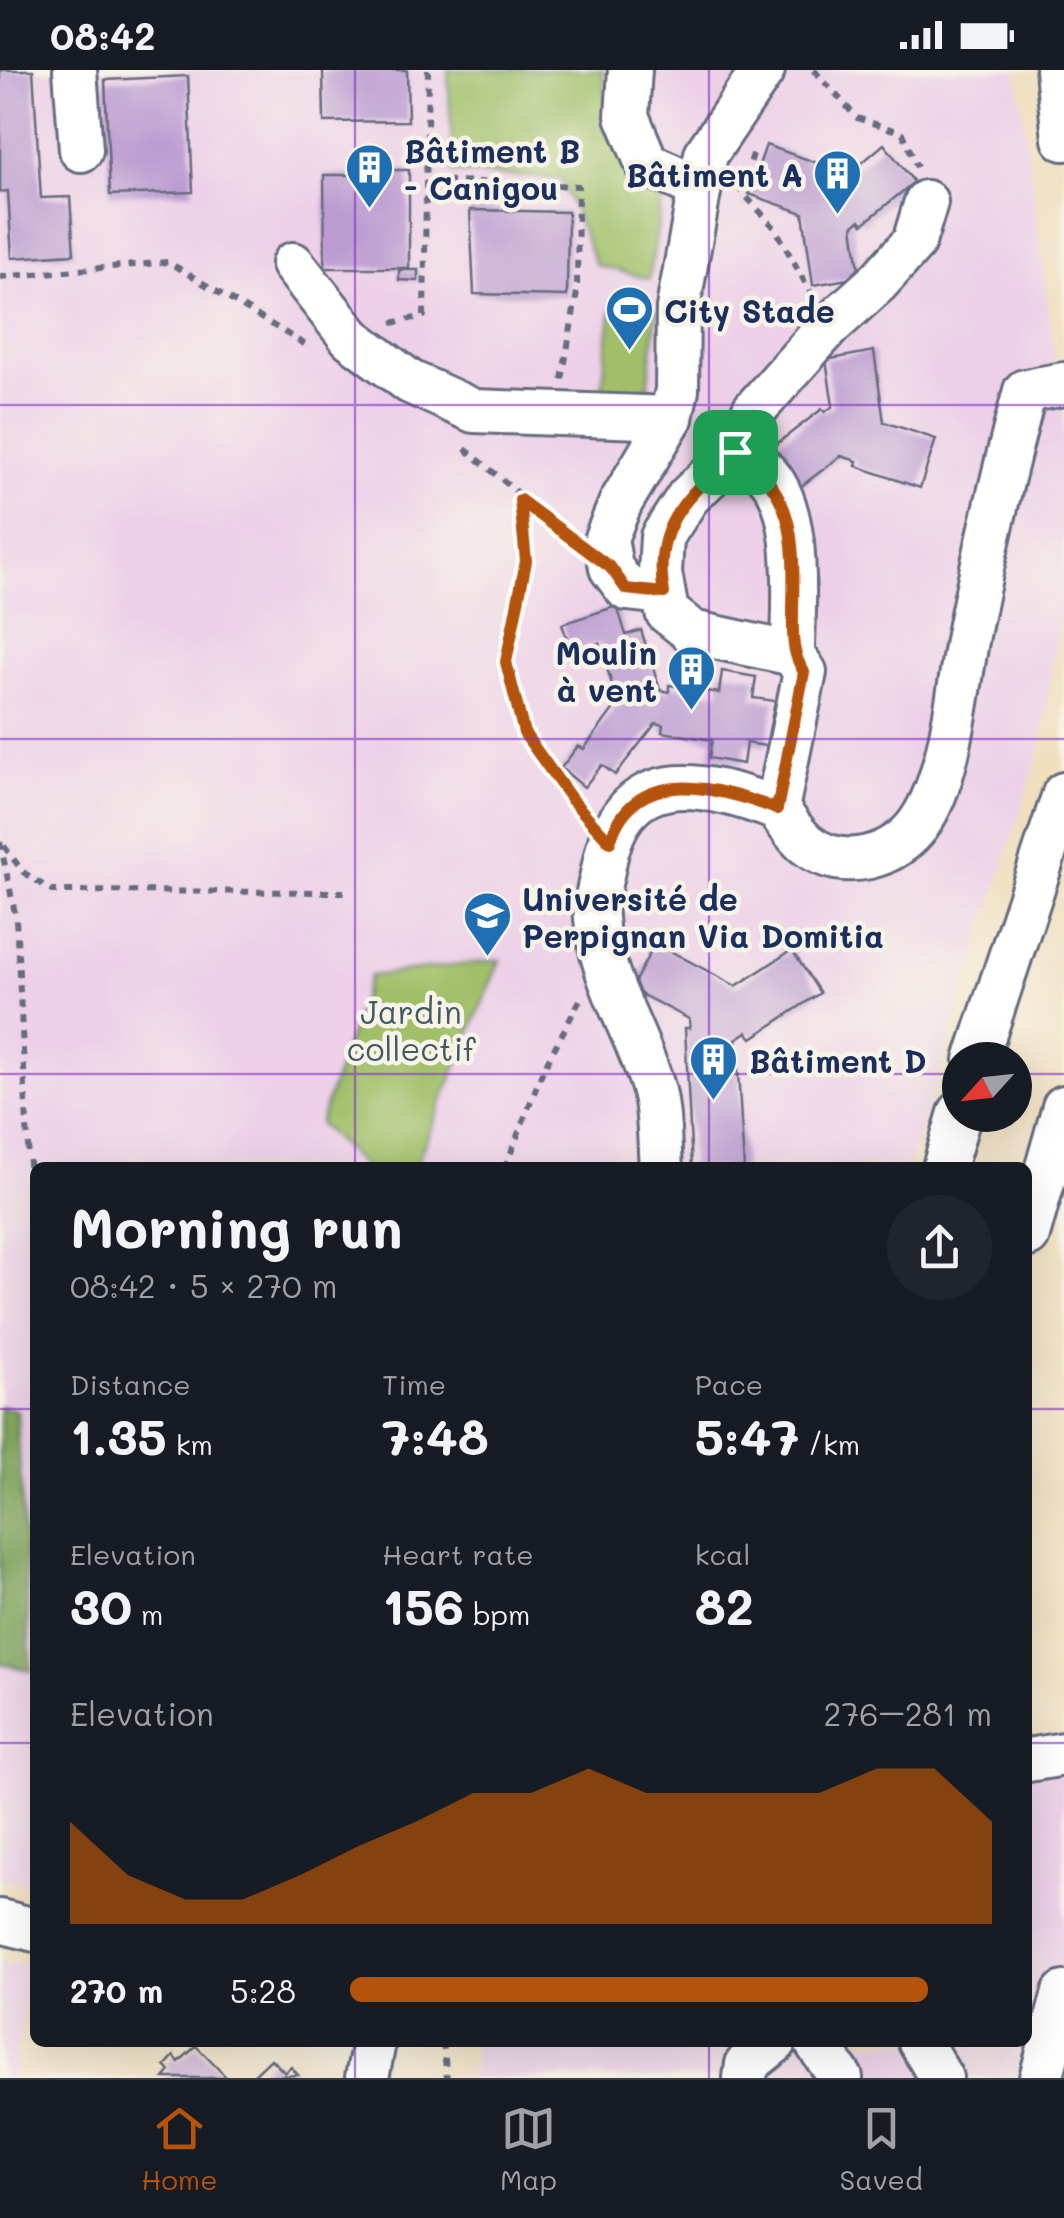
<!DOCTYPE html>
<meta charset="utf-8">
<style>
:root{--surface:#171b24;--page:#20242c;--text:#f1f3f6;--muted:#9ea1a6;--line:#363941;--accent:#b45309}
body{margin:0;font-family:Mali,sans-serif;background:var(--page);color:var(--text);height:100vh;display:flex;flex-direction:column;font-size:38px;white-space:nowrap}
*{box-sizing:border-box;margin:0}
p{font-size:32px;color:var(--muted)}
.icon{flex:none;width:55px;height:55px;fill:none;stroke:currentColor;stroke-width:2;stroke-linecap:round;stroke-linejoin:round}
.map{position:relative;flex:1;overflow:hidden}
.sheet{position:absolute;left:30px;top:1092px;width:1002px;height:885px;display:flex;flex-direction:column;background:var(--surface);border-radius:15px;box-shadow:0 10px 40px #0002}
.sheet>*{flex:none}
.needle{width:65px;rotate:243deg}
.fabs{position:absolute;left:942px;top:972px;display:grid;gap:20px}
.fabs a{display:grid;place-items:center;width:90px;height:90px;border-radius:50%;background:var(--surface);box-shadow:0 10px 40px #0002;font-size:50px}
.pin{position:absolute;display:grid;place-items:center;width:85px;height:85px;color:#fff;margin:-42px;border-radius:20px;box-shadow:0 5px 15px #0006}
.round{display:grid;place-items:center;flex:none;width:105px;height:105px;border-radius:52px;background:var(--page)}
.head{display:flex;align-items:center;justify-content:space-between;height:170px;padding:0 40px}
h1{font-size:55px;font-weight:700;line-height:75px}
.figures{display:grid;grid-template-columns:repeat(3,1fr);gap:15px;height:170px;padding:10px 40px}
.figures div{display:grid;align-content:center}
.figures b{font-size:50px;font-weight:700}
.figures small{font-size:28px;font-weight:400}
.figures p{font-size:28px}
.chart{height:280px;padding:20px 40px}
.chart p{display:flex;justify-content:space-between}
.chart svg{width:100%;height:180px;margin-top:10px;fill:var(--accent);opacity:.7}
ul{padding:0 40px;list-style:none;font-size:32px}
li{display:grid;grid-template-columns:160px 120px 1fr;align-items:center;height:75px}
li i{height:25px;border-radius:12px;background:var(--accent)}
.status{display:flex;justify-content:space-between;align-items:center;height:70px;padding:0 50px;background:var(--surface);direction:ltr}
.status svg{height:28px;fill:currentColor}
.tab-bar{display:flex;justify-content:space-around;align-items:center;height:140px;border-top:2px solid var(--line);background:var(--surface);font-size:28px;color:var(--muted)}
.tab-bar a{display:grid;justify-items:center;gap:5px}
.tab-bar .active{color:var(--accent)}
.map>svg:first-child{display:block}
.built{fill:#edd0e8}
.green{fill:#a0bf67;stroke:#5e7762;stroke-width:2.5}
.forest{fill:#80a65c;stroke:#4e6a5d;stroke-width:2.5}
.building{fill:#bc9bd1}
.lines{fill:none;stroke-linecap:round;stroke-linejoin:round}
.minor-casing{stroke:#666c7f;stroke-width:48}
.path{stroke:#666c7f;stroke-width:6;stroke-dasharray:8 8;stroke-linecap:butt}
.minor{stroke:#fff;stroke-width:42}
.route-casing{stroke:#fff;stroke-width:20}
.route{stroke:#b45309;stroke-width:12}
.grid{fill:none;stroke:#7b2cbf;stroke-width:2.5;stroke-opacity:0.55}
.labels{text-anchor:middle;dominant-baseline:central;stroke-width:9;stroke-linejoin:round;paint-order:stroke}
.poi-label{font-size:32px;font-weight:bold;fill:#1b2f5e;stroke:#f7f3e8;text-anchor:start}
.park-label{font-size:32px;fill:#435a61;stroke:#f7f3e8}
</style>
<div class="status"><b>08:42</b><svg viewBox="0 0 49 12"><path d="M0 12V9h3v3zM5 12V6h3v6zM10 12V3h3v9zM15 12V0h3v12zM26 1h20v11H26zM47 4h2v5h-2z"/></svg></div>
<div class="map">
<svg width="1064" height="2008" viewBox="0 0 1064 2008">
<rect width="100%" height="100%" fill="#f7f3e8"/>
<filter id="ink" filterUnits="userSpaceOnUse"><feTurbulence type="fractalNoise" baseFrequency=".01" numOctaves="2"/><feDisplacementMap in="SourceGraphic" scale="20" xChannelSelector="R" yChannelSelector="G"/><feConvolveMatrix kernelMatrix="1 2 1 2 8 2 1 2 1" color-interpolation-filters="sRGB"/></filter>
<filter id="wash" filterUnits="userSpaceOnUse"><feTurbulence type="fractalNoise" baseFrequency=".0048" numOctaves="4" result="noise"/><feDisplacementMap in="SourceGraphic" scale="40" xChannelSelector="R" yChannelSelector="G"/><feGaussianBlur stdDeviation="2.25" result="paint"/><feColorMatrix in="noise" values="0 0 0 0 0 0 0 0 0 0 0 0 0 0 0 0 0 1.4 0 .05"/><feComposite in="paint" operator="in"/></filter>
<g filter="url(#wash)">
<rect width="100%" height="100%" fill="#f0debd"/>
<g class="built">
<path d="M0,0H1017L1064,359V513L1040,679L909,1097L35,1098V1815L0,1810Z"/>
<path d="M1028,1679L1064,1686V2008H471L473,1973L1028,1972Z"/>
<path d="M0,1893L31,1896L13,2008H0Z"/>
</g>
<g class="green">
<path d="M448,0H603L610,70L668,94L649,209L596,195L561,109L453,102Z"/>
<path d="M612,235L657,241L646,332L601,326Z"/>
<path d="M500,890L415,1097H364L319,1054L370,906Z"/>
</g>
<path class="forest" d="M0,1336L17,1340L31,1601L0,1593Z"/>
<g id="blocks">
<g class="building">
<path d="M0,0H33L41,128L70,127L74,184L12,188L8,121L0,122Z"/>
<path d="M323,0H407L408,51L324,52Z"/>
<path d="M188,6L193,122L110,125L105,10Z"/>
<path d="M884,74L914,112L863,154L860,150L853,156L860,207L813,215L803,143L749,124L766,75L829,97L827,103L844,108Z"/>
<path d="M355,100H409V198H325L324,105H356Z"/>
<path d="M470,140L568,142L567,226L474,224Z"/>
<path d="M399,200H418V211L399,210Z"/>
<path d="M874,281L884,352L936,369L920,418L856,396L857,391L841,386L800,417L770,379L822,339L825,342L833,336L826,290Z"/>
<path d="M617,536L626,565L641,560L660,620L669,622V615L719,623L722,601L756,607L753,628L775,631L766,676L746,673L743,694L709,688L712,670L662,662L663,655L656,653L615,705L602,695L584,717L561,698L578,676L584,679L618,633L599,573L571,582L562,554Z"/>
<path d="M655,873L736,916L792,880L820,923L752,968L747,962L736,969L744,1098H692L685,958H690L689,949L631,919Z"/>
<path d="M196,1976L227,2008H164L170,2001L165,1996L174,1986L179,1992Z"/>
<path d="M271,1989L285,2003L291,1997L298,2005L251,2008Z"/>
</g>
</g>
</g>
<g filter="url(#ink)">
<use href="#blocks" fill-opacity="0" stroke="#666c7f" stroke-width="2.5"/>
<g class="lines">
<defs>
<g id="minor">
<path d="M75,0L81,80"/>
<path d="M630,0L627,46L647,94L698,117"/>
<path d="M1057,0L1064,69"/>
<path d="M926,132L914,172L878,212L829,256L754,340L735,382L688,427L662,467L660,503L667,542L692,562L793,584L805,602L777,739C786,750 795,765 806,774C842,803 896,788 920,752C952,706 958,615 969,560C985,480 1004,400 1025,321L1064,314"/>
<path d="M293,194L351,268L410,312L474,341L671,348"/>
<path d="M735,382C743,387 754,392 762,399C804,435 793,534 793,584"/>
<path d="M663,523L627,519L611,498L606,468L621,432L671,348L677,320L678,238L706,84L763,0"/>
<path d="M976,990L1064,724"/>
<path d="M661,1098C659,1073 660,1045 654,1021C638,963 600,910 596,848C594,832 601,812 604,795C623,694 700,710 777,739"/>
<path d="M944,1098L960,1043"/>
<path d="M1028,1165L1064,1037"/>
<path d="M1028,1690L1064,1684"/>
<path d="M0,1851L35,1860"/>
<path d="M816,1972L841,2008"/>
<path d="M920,1972L941,2008"/>
<path d="M367,2008L374,1972"/>
<path d="M745,2008L747,1994L775,1972"/>
<path d="M1041,2008L1064,1923"/>
</g>
</defs>
<use href="#minor" class="minor-casing"/>
<g class="path">
<path d="M814,0L857,48L903,63L917,97"/>
<path d="M753,84L741,121L775,158L813,227"/>
<path d="M429,110L578,116L577,222L562,310"/>
<path d="M0,207L168,192L309,277"/>
<path d="M392,253L424,246L428,0"/>
<path d="M465,379C501,407 533,438 570,467"/>
<path d="M520,430L526,491L506,592L524,663L586,745"/>
<path d="M0,772L16,848L35,1206"/>
<path d="M4,776L23,802L52,821L344,822"/>
<path d="M505,1098L543,1000L580,930"/>
<path d="M443,1972L447,2008"/>
</g>
<use href="#minor" class="minor"/>
</g>
</g>
<g class="lines" filter="url(#ink)">
<defs>
<path id="route" d="M735,382C798,422 794,474 793,542C793,565 791,582 804,602L777,739C717,717 634,693 610,772L572,730L524,663L506,592L526,491L520,430L611,498L626,519L664,523C651,454 689,426 735,382Z"/>
</defs>
<use href="#route" class="route-casing"/>
<use href="#route" class="route"/>
</g>
<path class="grid" d="M355,0V1098M709,0V1098M0,335H1064M0,669H1064M0,1004H960M1015,1004H1064M0,1339H35M1028,1339H1064M0,1673H35M1028,1673H1064M355,1972V2008M709,1972V2008"/>
<defs>
<symbol id="building-pin" viewBox="-11 -11 22 30"><path d="M0 17L-7.5 6A9.5 9.5 0 1 1 7.5 6Z" fill="#1f6fb2" stroke="#f7f3e8"/><path d="M-4-6H4V6H1V3H-1V6H-4ZM-2.5-4.3h1.7v1.8h-1.7ZM.8-4.3h1.7v1.8H.8ZM-2.5-1h1.7V.8h-1.7ZM.8-1h1.7V.8H.8Z" fill="#fff"/></symbol>
<symbol id="stadium-pin" viewBox="-11 -11 22 30"><path d="M0 17L-7.5 6A9.5 9.5 0 1 1 7.5 6Z" fill="#1f6fb2" stroke="#f7f3e8"/><path d="M0-5a6.5 5 0 1 0 0 10a6.5 5 0 1 0 0-10ZM-3.5-1.8h7v3.6h-7Z" fill="#fff"/></symbol>
<symbol id="university-pin" viewBox="-11 -11 22 30"><path d="M0 17L-7.5 6A9.5 9.5 0 1 1 7.5 6Z" fill="#1f6fb2" stroke="#f7f3e8"/><path d="M0-5L7-2L0 1L-7-2ZM-4 1L0 2.5L4 1V4Q0 6-4 4Z" fill="#fff"/></symbol>
</defs>
<g fill-rule="evenodd">
<use href="#building-pin" x="342" y="70" width="55" height="75"/>
<use href="#building-pin" x="810" y="76" width="55" height="75"/>
<use href="#stadium-pin" x="602" y="212" width="55" height="75"/>
<use href="#building-pin" x="664" y="572" width="55" height="75"/>
<use href="#university-pin" x="460" y="818" width="55" height="75"/>
<use href="#building-pin" x="686" y="962" width="55" height="75"/>
</g>
<g class="labels">
<g class="poi-label">
<text x="404" y="80">Bâtiment B<tspan x="404" dy="37">- Canigou</tspan></text>
<text x="803" y="104" text-anchor="end">Bâtiment A</text>
<text x="664" y="240">City Stade</text>
<text x="657" y="582" text-anchor="end">Moulin<tspan x="657" dy="37">à vent</tspan></text>
<text x="522" y="828">Université de<tspan x="522" dy="37">Perpignan Via Domitia</tspan></text>
<text x="749" y="990">Bâtiment D</text>
</g>
<g class="park-label">
<text x="411" y="941">Jardin<tspan x="411" dy="37">collectif</tspan></text>
</g>
</g>
</svg>
<div class="fabs">
<a><svg class="needle" viewBox="-14 -14 28 28"><path d="M0-13l5 13h-10z" fill="#e53935"/><path d="M0 13l5-13h-10z" fill="#9ea1a6"/></svg></a>
</div>
<div class="pin" style="left:735px;top:382px;background:#1e9e55"><svg class="icon" aria-label="arrive" viewBox="0 0 24 24"><path d="M6 21V4h12l-3 4 3 4H6"/></svg></div>
<section class="sheet">
<div class="head"><div><h1>Morning run</h1><p>08:42 · 5 × 270 m</p></div><a class="round"><svg class="icon" aria-label="share" viewBox="0 0 24 24"><path d="M12 15V3M7 8l5-5 5 5M5 13v7h14v-7"/></svg></a></div>
<div class="figures">
<div><p>Distance</p><b>1.35<small> km</small></b></div>
<div><p>Time</p><b>7:48</b></div>
<div><p>Pace</p><b>5:47<small> /km</small></b></div>
</div>
<div class="figures">
<div><p>Elevation</p><b>30<small> m</small></b></div>
<div><p>Heart rate</p><b>156<small> bpm</small></b></div>
<div><p>kcal</p><b>82</b></div>
</div>
<div class="chart"><p><span>Elevation</span>276–281 m</p>
<svg viewBox="0 0 160 44" preserveAspectRatio="none"><path d="M0 44V19L10 32L20 38L30 38L40 32L50 25L60 19L70 12L80 12L90 6L100 12L110 12L120 12L130 12L140 6L150 6L160 19V44z"/></svg>
</div>
<ul>
<li><b>270 m</b>5:28<i style="width:90%"></i></li>
</ul>
</section>
</div>
<nav class="tab-bar">
<a class="active"><svg class="icon" aria-label="home" viewBox="0 0 24 24"><path d="M3 11l9-7 9 7M6 9v11h12V9"/></svg>Home</a>
<a><svg class="icon" aria-label="map" viewBox="0 0 24 24"><path d="M3 6l6-2 6 2 6-2v14l-6 2-6-2-6 2zM9 4v14M15 6v14"/></svg>Map</a>
<a><svg class="icon" aria-label="saved" viewBox="0 0 24 24"><path d="M7 4h10v16l-5-4-5 4z"/></svg>Saved</a>
</nav>
